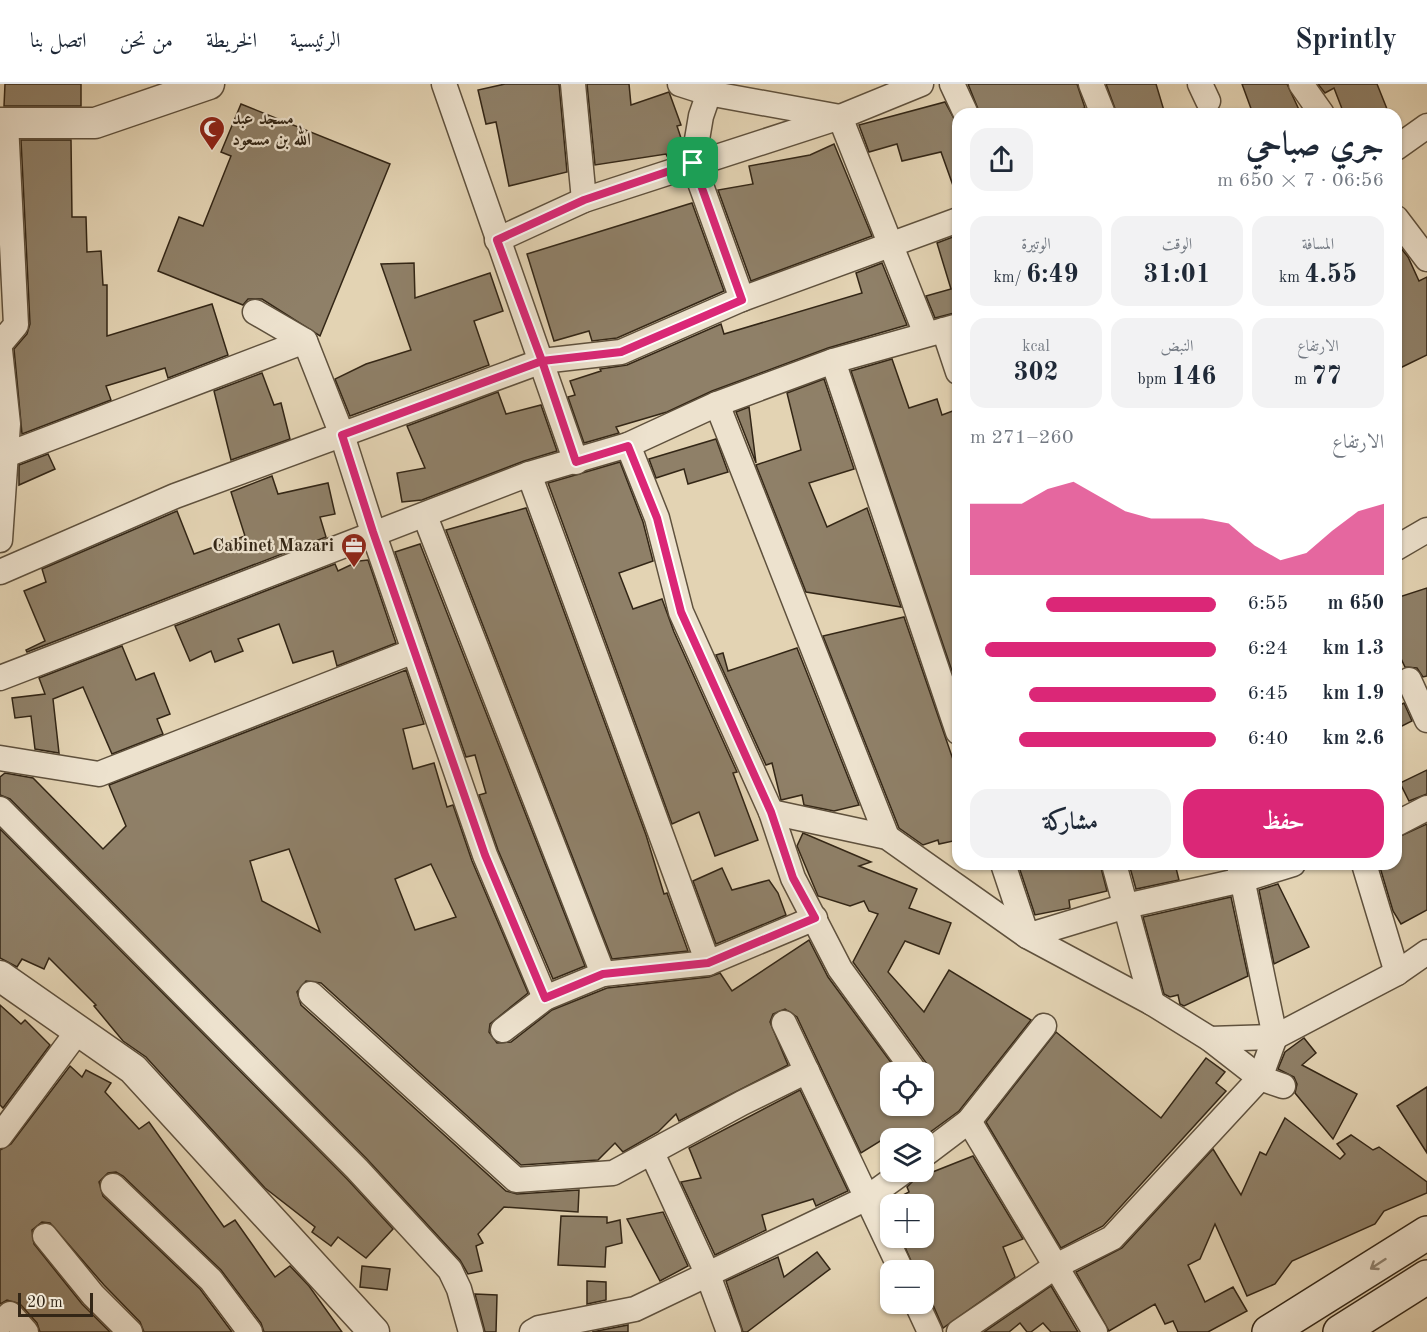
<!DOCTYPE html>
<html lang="ar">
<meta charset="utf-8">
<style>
:root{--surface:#fff;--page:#f2f2f3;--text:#1f2937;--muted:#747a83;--line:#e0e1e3;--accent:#db2777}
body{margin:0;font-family:"Old Standard TT",Amiri,serif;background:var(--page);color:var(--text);direction:rtl;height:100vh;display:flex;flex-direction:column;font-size:22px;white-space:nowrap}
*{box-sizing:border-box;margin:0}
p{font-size:20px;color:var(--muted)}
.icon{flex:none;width:33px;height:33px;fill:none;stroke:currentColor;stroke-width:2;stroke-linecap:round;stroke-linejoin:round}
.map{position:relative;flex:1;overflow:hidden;direction:ltr}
.drawer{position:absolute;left:952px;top:24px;width:450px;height:762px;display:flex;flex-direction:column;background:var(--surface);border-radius:18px;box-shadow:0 2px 4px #0004;direction:rtl}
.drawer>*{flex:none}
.tools{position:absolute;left:880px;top:978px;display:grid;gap:12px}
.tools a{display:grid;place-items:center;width:54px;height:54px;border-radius:12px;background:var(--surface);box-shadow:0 2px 4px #0004;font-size:30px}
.scale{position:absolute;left:18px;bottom:15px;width:75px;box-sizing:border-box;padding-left:6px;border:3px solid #332616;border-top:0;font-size:16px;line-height:21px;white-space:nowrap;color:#332616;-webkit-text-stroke:4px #ede2ce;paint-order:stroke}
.pin{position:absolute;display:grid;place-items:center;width:51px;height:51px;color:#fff;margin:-26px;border-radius:12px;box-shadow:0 3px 9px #0006}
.round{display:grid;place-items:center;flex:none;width:63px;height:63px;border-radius:18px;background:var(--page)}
.overview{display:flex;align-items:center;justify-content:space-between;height:102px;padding:0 18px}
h1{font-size:33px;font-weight:700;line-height:45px}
.figures{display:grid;grid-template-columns:repeat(3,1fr);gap:9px;height:102px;padding:6px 18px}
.figures div{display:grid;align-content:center;border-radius:15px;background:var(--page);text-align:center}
.figures b{font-size:26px;font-weight:700}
.figures small{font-size:16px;font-weight:400}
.figures p{font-size:16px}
.chart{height:168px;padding:12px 18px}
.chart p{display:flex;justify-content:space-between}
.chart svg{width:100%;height:108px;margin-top:6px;fill:var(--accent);opacity:.7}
.cta{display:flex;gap:12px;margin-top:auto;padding:12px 18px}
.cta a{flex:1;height:69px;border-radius:18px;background:var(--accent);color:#fff;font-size:24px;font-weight:700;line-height:69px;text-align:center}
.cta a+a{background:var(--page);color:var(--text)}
ul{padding:0 18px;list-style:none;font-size:20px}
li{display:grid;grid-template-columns:96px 72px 1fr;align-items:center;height:45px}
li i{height:15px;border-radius:8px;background:var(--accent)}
header{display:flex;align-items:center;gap:36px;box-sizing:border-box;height:84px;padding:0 30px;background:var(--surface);border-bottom:2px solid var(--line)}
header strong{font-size:28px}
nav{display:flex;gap:33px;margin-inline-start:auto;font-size:21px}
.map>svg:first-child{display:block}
.building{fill:#8f8068;stroke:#332616;stroke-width:1.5;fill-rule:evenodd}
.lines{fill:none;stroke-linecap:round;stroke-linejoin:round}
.minor-casing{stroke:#5f513d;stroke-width:27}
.tertiary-casing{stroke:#5f513d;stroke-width:33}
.secondary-casing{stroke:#332616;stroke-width:36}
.minor{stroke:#ede2ce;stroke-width:24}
.tertiary{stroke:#ede2ce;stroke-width:30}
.secondary{stroke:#ede2ce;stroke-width:33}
.oneway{stroke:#908472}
.route-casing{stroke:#fff;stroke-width:12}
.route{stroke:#db2777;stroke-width:8}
.labels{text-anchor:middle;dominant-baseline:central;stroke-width:4.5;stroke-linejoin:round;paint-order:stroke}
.poi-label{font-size:18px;font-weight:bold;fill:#332616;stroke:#ede2ce;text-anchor:start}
</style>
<header>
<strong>Sprintly</strong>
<nav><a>الرئيسية</a><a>الخريطة</a><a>من نحن</a><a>اتصل بنا</a></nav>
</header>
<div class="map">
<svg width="1427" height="1248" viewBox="0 0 1427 1248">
<rect width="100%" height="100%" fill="#e3d3b3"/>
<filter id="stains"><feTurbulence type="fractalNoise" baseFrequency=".00333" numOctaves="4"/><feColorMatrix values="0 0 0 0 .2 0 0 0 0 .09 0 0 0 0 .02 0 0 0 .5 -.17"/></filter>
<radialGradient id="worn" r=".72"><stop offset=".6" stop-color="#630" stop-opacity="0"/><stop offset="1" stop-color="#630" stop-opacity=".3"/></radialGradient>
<g class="building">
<path d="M5,0H81V22H4Z"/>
<path d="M505,0H559L567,88L509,102L496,38L486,40L478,6Z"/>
<path d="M587,0H629L631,21L669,8L681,41L677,42L682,57L680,70L668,74L666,70L595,81Z"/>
<path d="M968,0H1077L1085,24L1064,30H980Z"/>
<path d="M1106,0H1156L1165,30H1117Z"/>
<path d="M1242,0H1287L1301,30H1253Z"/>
<path d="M1318,0H1377L1389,30H1344L1334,4L1325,9Z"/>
<path d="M945,18L958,42V109L956,110L941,68L902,77L897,60L869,68L859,41Z"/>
<path d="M241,20L390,80L320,252L262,215H248L243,221L158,187L179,133L203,142L231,72L221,68Z"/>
<path d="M21,56H71L72,133H86L87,168L101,167L103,201H107V252L212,220L228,271L168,294L165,284L106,302L111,316L22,350L14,265L27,250L30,240Z"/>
<path d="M834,60L872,152L751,197L718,106L753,100L749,82L810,71Z"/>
<path d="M692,119L724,207L617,254L592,257L589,247L554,257L527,170Z"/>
<path d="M958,151V228L935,234L926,212L951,205L937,159Z"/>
<path d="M1396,158L1408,173L1419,197L1427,193V271L1396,286Z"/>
<path d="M414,179L415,214L490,189L503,227L474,237L489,281L350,332L335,295L366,280L411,266L381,180Z"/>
<path d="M882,179L907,241L828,264L712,307L667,328L616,343L619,349L584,359L568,313L575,311L570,297L601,287L600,285L627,281L721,240L724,250L862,209L856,189Z"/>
<path d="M892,275L909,324L937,315L942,331L958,325V605L851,287Z"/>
<path d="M262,289L274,321L281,319L290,355L231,376L214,307Z"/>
<path d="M824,295L854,385L809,399L827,443L867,424L901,523L806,508L756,381L801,366L787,309Z"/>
<path d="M498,308L506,330L541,321L557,367L524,377L422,416L402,418L397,389L425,384L407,342Z"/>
<path d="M749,323L756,379L736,328Z"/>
<path d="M716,355L728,388L688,400L684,385L656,394L649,375Z"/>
<path d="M48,370L55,385L19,401V381Z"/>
<path d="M620,378L643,438L653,477L619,489L633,525L662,515L674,548L737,688L733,689L758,756L715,772L699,728L672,740L548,399Z"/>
<path d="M272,392L278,410L328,399L335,430L320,433L326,453L27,568L26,566L45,557L24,507L46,498L42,485L177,427L194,470L245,452L231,408Z"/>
<path d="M526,424L646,751L664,810L667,809L688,867L612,875L446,446Z"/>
<path d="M420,460L585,882L553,895L498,766L479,711L486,709L475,671L466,673L395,468Z"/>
<path d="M368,476L396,559L337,582L333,567L293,579L279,540L238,555L243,567L215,578L211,567L190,577L175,542L335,480L338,487L359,477Z"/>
<path d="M1427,504V592L1423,593L1417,584L1405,583L1396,564V514Z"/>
<path d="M904,533L958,690V756L939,760L938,756L923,761L899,744L823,552Z"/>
<path d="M122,562L136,596L154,589L170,630L157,635L163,650L112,670L83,603L53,615L59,669L35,665L31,632L15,634L12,614L45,610L39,594Z"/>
<path d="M797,564L859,721L834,727L804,721L802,711L781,716L772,679L766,681L716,571L723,569L728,587Z"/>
<path d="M406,586L424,640L403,645L413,685L434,679L447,723L453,721L472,777L528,909L490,940L489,948L497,959L511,958L552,926L607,904L709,893L720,889L732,907L809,856L828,893L898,988H891V1022H924V999L929,987L927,980L853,878L878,830L869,827L864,817L850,822L818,812L797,762L803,749L871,778L859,782L917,805L909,824L951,839L939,870L905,857L888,888L924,928L949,886L1031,936L959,1027L922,1054H891V1067L885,1054L861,1069L797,933L785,925L773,930L770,938L788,981L679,1037L676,1030L658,1048L623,1068L615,1059L598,1076L521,1081L321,899L306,897L297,908L301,921L506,1107L517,1110L579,1106L578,1128L504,1123L478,1150L483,1159L476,1162L482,1187L468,1190L460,1176L367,1075L10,715L0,711V693L5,689L33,694L103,765L126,742L109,701ZM289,765L320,848L262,817L250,777ZM431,780L456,833L415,846L395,795Z"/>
<path d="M1404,619L1412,637L1396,645V623Z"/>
<path d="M1427,686V710L1409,717L1400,699Z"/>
<path d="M1427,740V826L1401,840L1393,827L1379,780H1396V754Z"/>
<path d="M0,745L347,1095L393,1145L366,1174L338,1153L331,1162L312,1148L315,1143L265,1104L146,973L123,957L94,922L96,921L49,874L44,885L22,875L17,883L0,874Z"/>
<path d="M1018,780H1100L1107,807L1069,816L1070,824L1035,831Z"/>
<path d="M1129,780H1175L1179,796L1136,805Z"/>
<path d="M722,784L732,806L769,796L778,809L786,831L716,860L693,797Z"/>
<path d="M1278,800L1309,863L1274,880L1259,806Z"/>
<path d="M1231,813L1248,892L1184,922L1180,920L1178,911L1170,913L1164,910L1143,833Z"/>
<path d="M0,921L21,940L25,936L50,961L3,1024L0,1021Z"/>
<path d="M1056,948L1161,1034L1206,974L1225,988L1216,999L1226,1007L1103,1142L1061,1164L986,1038Z"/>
<path d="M1304,954L1316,969L1302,981L1357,1010L1333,1055L1295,1009L1297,1000L1294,993L1278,985L1285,968Z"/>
<path d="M70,982L82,993L86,986L111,999L105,1008L139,1045L149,1038L224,1143L235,1136L275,1193L290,1182L309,1202L342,1248H264L261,1239L221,1186L123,1092L116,1088L108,1089L99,1098L103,1112L200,1205L232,1248H144L140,1238L104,1201L50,1139L42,1138L32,1146L34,1160L82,1220L110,1248H40L37,1239L20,1220L7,1216L0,1220V1066L11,1060Z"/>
<path d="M1427,1003V1069L1397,1022Z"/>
<path d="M800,1006L848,1107L816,1122L813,1115L762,1131L766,1146L715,1171L681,1098L701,1094L689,1064Z"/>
<path d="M1285,1034L1340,1075L1345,1070L1337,1060L1351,1051L1373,1066L1379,1063L1427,1098V1109L1384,1127L1375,1140L1292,1177L1275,1200L1247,1212L1215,1140L1200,1175L1188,1181L1205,1218L1233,1203L1247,1227L1208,1248H1178L1173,1237L1165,1240L1155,1220L1109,1247L1076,1188L1122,1164L1213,1065L1241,1111L1260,1068L1266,1071Z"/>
<path d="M973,1072L1023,1155L1003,1163L1015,1193L943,1244L930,1214L924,1208V1186H915L901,1154H924V1120H904L901,1112L909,1108L907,1103L915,1095Z"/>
<path d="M663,1128L688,1182L660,1197L627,1135Z"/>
<path d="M561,1132L607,1133V1139L620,1136L622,1159L606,1163L605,1183L558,1181Z"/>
<path d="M817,1168L830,1185L747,1248H743L726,1197L778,1173L784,1193Z"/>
<path d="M362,1182L390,1185L387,1206L360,1203Z"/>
<path d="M587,1197L606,1198V1216L587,1220Z"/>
<path d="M1051,1202L1078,1248H1051L1043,1239L1031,1248H1027L1020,1239L1009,1248H984Z"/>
<path d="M475,1210L497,1211L496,1248H485Z"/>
<path d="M628,1241V1248H592Z"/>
</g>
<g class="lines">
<defs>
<g id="minor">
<path d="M444,0L576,378"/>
<path d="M573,0L584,116"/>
<path d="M680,0L708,9L840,33L926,250"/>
<path d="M712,0L701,32L693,79L742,215"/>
<path d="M952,0L966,30"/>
<path d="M1091,0L1103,30"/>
<path d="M1200,0L1208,17"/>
<path d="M1301,0L1322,30"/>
<path d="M1396,64L1427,42"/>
<path d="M1396,134L1427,175"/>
<path d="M497,156L584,116L840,33L921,0"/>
<path d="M255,228L305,257L342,351L373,448L485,771L545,914"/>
<path d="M944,246L958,288"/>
<path d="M0,260L16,241L6,39"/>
<path d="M0,266L8,340L0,456"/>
<path d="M833,277L958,648"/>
<path d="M717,320L887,753"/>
<path d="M628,361L657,434L681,528L771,728L793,794L840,885L915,988"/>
<path d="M6,371L305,257"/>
<path d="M529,390L708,879"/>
<path d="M425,432L603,890"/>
<path d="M1396,464L1427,446"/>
<path d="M0,488L175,412L542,277L621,268L742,215L958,136"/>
<path d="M0,594L529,390L628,361L717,320L833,277L958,242"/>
<path d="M1409,596L1427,636"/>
<path d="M0,674L99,690L414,567"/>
<path d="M0,725L357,1085L450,1186L459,1205L471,1248"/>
<path d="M771,728L887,753L1027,852L1152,919L1210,955L1260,994L1283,1002"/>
<path d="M1396,740L1427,724"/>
<path d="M1003,780L1027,852L1126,822L1242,796L1293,780"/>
<path d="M1114,780L1152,919"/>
<path d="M1364,780L1397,889"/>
<path d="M311,910L516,1096L613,1089L742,1019L807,987"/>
<path d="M784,939L901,1186"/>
<path d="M503,946L545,914L603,890L708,879L815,834"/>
<path d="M1210,955L1275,953L1397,889L1427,868"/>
<path d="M969,1037L1095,1248"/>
<path d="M0,1052L78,947"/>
<path d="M652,1069L708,1191L729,1248"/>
<path d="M924,1071L969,1037L1044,942"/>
<path d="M113,1102L211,1196L250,1248"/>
<path d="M45,1152L93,1211L130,1248"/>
<path d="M917,1220L930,1248"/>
<path d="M0,1240L10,1230L26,1248"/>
<path d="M532,1248L539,1244L635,1225L867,1114L903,1088"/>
<path d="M959,1248L1056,1182L1112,1154L1260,994L1275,953L1239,780"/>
</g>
<g id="tertiary">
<path d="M0,39H95L209,0"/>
<path d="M0,892L133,985L374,1248"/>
</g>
<g id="secondary">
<path d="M1269,1248L1427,1149"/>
<path d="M1340,1248L1427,1193"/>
</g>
</defs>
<use href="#minor" class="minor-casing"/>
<use href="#tertiary" class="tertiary-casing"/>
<use href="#secondary" class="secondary-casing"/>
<use href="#minor" class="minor"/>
<use href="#tertiary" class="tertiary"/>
<use href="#secondary" class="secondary"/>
</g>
<defs><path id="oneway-shaft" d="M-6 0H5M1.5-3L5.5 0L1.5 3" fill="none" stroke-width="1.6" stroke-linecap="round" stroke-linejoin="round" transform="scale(1.5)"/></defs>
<use class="oneway" href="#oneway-shaft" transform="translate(1378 1180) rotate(147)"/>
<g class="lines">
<defs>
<path id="route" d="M693,79L584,116L497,156L542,277L342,351L373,448L485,771L545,914L603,890L708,879L815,834L793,794L771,728L681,528L657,434L628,362L576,378L542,277L621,268L742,216L693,79"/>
</defs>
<use href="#route" class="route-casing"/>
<use href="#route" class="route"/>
</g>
<defs>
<symbol id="mosque-pin" viewBox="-11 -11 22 30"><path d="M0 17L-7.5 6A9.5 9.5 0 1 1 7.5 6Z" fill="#8f2418" stroke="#ede2ce"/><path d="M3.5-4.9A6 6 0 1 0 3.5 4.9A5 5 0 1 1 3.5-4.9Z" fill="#fff"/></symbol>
<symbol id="office-pin" viewBox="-11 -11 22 30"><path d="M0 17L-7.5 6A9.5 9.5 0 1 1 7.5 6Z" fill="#8f2418" stroke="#ede2ce"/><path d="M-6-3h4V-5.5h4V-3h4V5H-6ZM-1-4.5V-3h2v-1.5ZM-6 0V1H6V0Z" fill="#fff"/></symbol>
</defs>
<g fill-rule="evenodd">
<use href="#mosque-pin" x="197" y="30" width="30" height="40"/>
<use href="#office-pin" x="339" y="447" width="30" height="40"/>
</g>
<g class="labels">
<g class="poi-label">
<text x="232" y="35">مسجد عبد<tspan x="232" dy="21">الله بن مسعود</tspan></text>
<text x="334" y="462" text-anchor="end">Cabinet Mazari</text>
</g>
</g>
<rect width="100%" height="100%" filter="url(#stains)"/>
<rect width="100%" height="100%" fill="url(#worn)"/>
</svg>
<div class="tools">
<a><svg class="icon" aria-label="locate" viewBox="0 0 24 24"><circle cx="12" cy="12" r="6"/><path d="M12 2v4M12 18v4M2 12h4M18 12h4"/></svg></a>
<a><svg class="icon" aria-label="layers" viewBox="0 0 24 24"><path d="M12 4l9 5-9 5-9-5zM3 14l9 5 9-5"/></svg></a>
<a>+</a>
<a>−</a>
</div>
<div class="scale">20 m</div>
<div class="pin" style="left:693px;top:79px;background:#1e9e55"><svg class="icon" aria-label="arrive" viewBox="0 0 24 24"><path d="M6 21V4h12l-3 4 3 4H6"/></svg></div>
<section class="drawer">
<div class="overview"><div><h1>جري صباحي</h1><p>06:56 · 7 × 650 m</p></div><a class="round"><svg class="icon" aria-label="share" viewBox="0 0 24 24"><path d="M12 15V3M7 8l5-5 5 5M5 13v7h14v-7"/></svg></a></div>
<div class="figures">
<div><p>المسافة</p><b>4.55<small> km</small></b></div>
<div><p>الوقت</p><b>31:01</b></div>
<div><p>الوتيرة</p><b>6:49<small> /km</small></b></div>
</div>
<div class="figures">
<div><p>الارتفاع</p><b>77<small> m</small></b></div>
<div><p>النبض</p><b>146<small> bpm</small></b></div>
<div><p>kcal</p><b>302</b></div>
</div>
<div class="chart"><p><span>الارتفاع</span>260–271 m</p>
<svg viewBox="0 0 160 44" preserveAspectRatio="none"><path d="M0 44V15L10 15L20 15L30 9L40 6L50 12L60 18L70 21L80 21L90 21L100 23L110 32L120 38L130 35L140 26L150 18L160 15V44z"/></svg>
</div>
<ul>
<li><b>650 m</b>6:55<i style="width:69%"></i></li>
<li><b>1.3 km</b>6:24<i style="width:94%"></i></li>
<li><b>1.9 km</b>6:45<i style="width:76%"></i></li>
<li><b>2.6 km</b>6:40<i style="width:80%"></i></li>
</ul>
<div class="cta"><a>حفظ</a><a>مشاركة</a></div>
</section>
</div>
